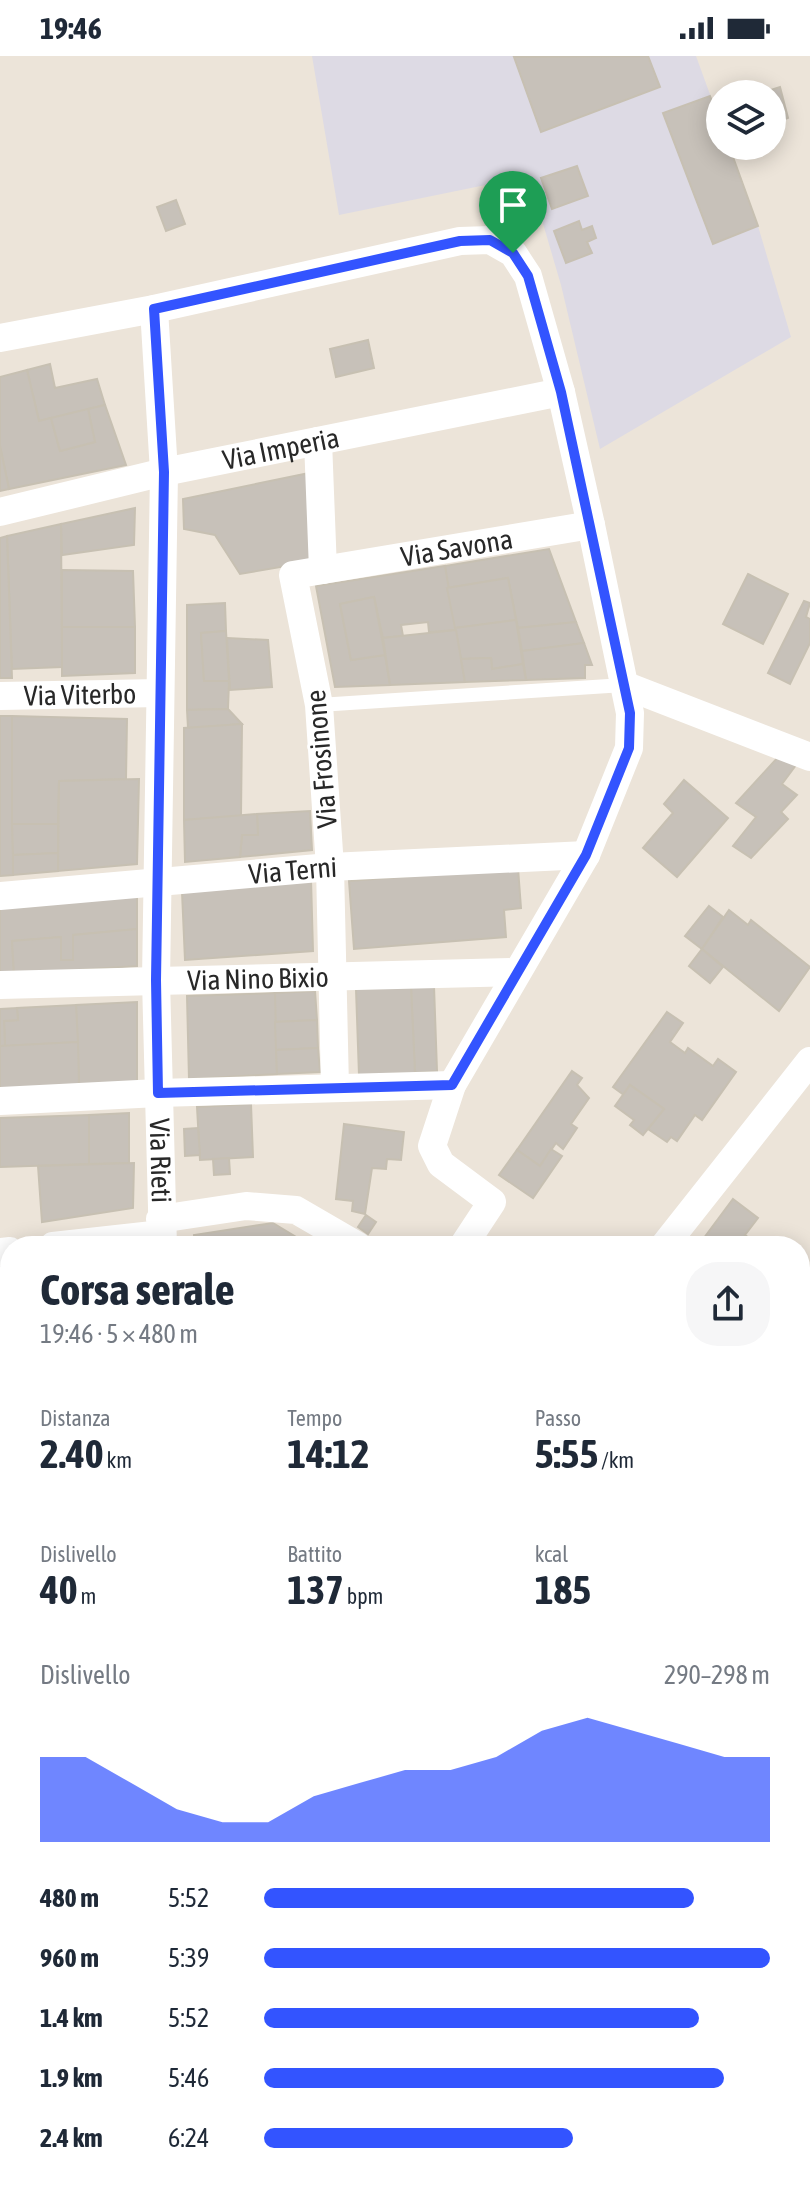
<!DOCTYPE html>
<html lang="it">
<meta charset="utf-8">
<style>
:root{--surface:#fff;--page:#f6f6f7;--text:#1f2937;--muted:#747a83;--accent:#3354ff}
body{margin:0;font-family:"Asap Condensed",sans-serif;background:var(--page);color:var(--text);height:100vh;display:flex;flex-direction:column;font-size:30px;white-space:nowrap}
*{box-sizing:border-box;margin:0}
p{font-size:26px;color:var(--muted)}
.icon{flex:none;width:44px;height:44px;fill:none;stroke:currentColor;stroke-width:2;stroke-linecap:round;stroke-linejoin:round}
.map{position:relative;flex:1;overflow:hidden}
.panel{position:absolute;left:0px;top:1180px;width:810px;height:950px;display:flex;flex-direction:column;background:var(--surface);border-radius:32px 32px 0 0;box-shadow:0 4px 20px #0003}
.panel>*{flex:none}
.buttons{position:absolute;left:706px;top:24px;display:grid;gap:16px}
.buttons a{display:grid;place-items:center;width:80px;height:80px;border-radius:50%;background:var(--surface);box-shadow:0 4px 20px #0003;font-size:40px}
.pin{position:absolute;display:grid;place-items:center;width:68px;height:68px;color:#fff;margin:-82px -34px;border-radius:50% 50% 50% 0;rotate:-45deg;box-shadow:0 0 8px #0007}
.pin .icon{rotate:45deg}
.round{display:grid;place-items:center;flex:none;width:84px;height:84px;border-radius:32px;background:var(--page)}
.summary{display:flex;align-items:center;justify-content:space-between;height:136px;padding:0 40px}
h1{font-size:44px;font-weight:700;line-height:60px}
.metrics{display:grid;grid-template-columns:repeat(3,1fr);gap:12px;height:136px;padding:8px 40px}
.metrics div{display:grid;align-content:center}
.metrics b{font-size:40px;font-weight:700}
.metrics small{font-size:22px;font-weight:400}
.metrics p{font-size:22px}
.chart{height:224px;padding:16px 40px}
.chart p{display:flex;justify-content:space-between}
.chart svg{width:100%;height:144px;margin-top:8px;fill:var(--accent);opacity:.7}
ul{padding:0 40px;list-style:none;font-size:26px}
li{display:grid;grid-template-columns:128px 96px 1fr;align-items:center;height:60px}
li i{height:20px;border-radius:10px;background:var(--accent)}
.status{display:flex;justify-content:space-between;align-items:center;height:56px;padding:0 40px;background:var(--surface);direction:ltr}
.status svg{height:22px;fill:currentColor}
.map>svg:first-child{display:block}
.industrial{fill:#dddae4}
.green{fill:#ace791}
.building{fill:#c7c1b9;stroke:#c7c0b2;stroke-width:2}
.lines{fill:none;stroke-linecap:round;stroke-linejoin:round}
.service{stroke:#fff;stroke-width:14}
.minor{stroke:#fff;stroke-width:28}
.tertiary{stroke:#fff;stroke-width:36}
.route-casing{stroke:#fff;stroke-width:16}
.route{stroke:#3354ff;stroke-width:10}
.labels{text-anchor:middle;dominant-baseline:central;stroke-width:6;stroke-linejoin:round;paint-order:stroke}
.street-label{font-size:28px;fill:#282828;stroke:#fff}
</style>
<div class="status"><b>19:46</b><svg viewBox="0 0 49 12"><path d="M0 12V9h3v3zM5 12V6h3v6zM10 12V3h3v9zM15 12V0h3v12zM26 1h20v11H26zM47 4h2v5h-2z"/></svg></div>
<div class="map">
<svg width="810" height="2129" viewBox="0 0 810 2129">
<rect width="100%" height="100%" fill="#ece4d9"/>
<path class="industrial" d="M312,0H696L720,66V90H729L758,170L791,281L600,393L561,229L529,120L339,159Z"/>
<path class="green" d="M10,1220V1374L5,1375L0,1357V1222Z"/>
<g class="building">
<path d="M648,0L660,31L541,76L514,1Z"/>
<path d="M780,31L788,62L772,68V38H758Z"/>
<path d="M710,40L720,66V90H729L758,170L713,188L663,57Z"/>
<path d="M577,110L588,140L552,153L541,122Z"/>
<path d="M176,144L185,168L166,175L157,151Z"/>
<path d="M579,165L582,174L592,170L596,182L587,186L592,197L566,207L554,175Z"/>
<path d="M368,284L374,312L336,321L330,293Z"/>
<path d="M50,308L55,332L97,323L105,349L39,365L27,314Z"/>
<path d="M27,314L39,365L51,362L60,395L95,386L88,353L105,349L126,409L9,433L0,390V321Z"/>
<path d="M88,353L95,386L60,395L51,362Z"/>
<path d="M0,390L9,433L0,435Z"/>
<path d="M309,417L310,506L240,518L215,479L184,473L183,443Z"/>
<path d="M135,452L134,489L62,499L61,468Z"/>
<path d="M61,468L62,611L12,613L7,480Z"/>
<path d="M7,480L12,622H0V482Z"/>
<path d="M549,493L576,566L518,572L508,522L447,532L445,510Z"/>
<path d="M445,510L456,574L429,576L428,566L401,569L403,580L383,582L374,541L340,548L351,604L385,599L390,629L335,631L316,530Z"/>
<path d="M62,514L133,515L135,571H62Z"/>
<path d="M748,518L788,538L763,588L723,568Z"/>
<path d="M508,522L516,564L455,572L447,532Z"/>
<path d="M374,541L385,599L351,604L340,548Z"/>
<path d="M804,545L810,547L806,561L810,563V587L790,628L768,617Z"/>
<path d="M225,547L226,575L201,577L204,625H229L228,653L187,654V549Z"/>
<path d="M516,564L523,608L492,613L491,602L461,603L455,572Z"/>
<path d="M576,566L584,587L522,595L518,572Z"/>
<path d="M62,571H135V617L62,620Z"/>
<path d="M456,574L465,626L390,629L383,582Z"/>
<path d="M226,575L229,625H204L201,577Z"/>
<path d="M227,582L268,584L272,631L230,634Z"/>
<path d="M584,587L592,609H585V622L526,624L522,595Z"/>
<path d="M491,602L492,613L523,608L526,624L465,626L461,603Z"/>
<path d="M228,653L242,668L188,672L187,654Z"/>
<path d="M0,660H12L13,819L0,820Z"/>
<path d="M12,660L127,663L126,723L59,725L58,768H12Z"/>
<path d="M242,668L241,760L184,764V672Z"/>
<path d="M780,699L796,709L782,728L797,739L781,756L788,763L751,802L733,790L756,761L736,747Z"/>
<path d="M139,723L137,808L58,815L59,725Z"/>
<path d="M684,724L728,762L677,821L643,792L673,757L664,748Z"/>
<path d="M310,755L312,794L240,801L242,779H258L257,758Z"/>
<path d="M257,758L258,779H242L240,801L185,806L184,764Z"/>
<path d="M12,768H58V797L13,799Z"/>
<path d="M58,797V815L13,819V799Z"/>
<path d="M518,812L521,852L504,854L506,881L354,893L349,825Z"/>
<path d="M311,823L313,895L185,904L182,836Z"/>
<path d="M137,837V873L73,879V904H61V881L12,885L14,918L0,919V850Z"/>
<path d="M709,850L723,861L702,893L685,880Z"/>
<path d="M729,854L748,869L751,864L810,911L779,955L702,893Z"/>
<path d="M137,873V910L14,918L12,885L61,881V904H73V879Z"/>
<path d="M702,893L723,911L710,927L689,910Z"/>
<path d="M434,930L437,1015L415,1017L411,931Z"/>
<path d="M411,931L415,1017L359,1019L356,933Z"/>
<path d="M315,935L317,964L275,966V937Z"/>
<path d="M275,937L277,1018L189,1023L187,940Z"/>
<path d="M137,946V1026L79,1029L76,949Z"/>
<path d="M76,949L78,986L5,990L4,965L18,964L17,952Z"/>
<path d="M17,952L18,964L4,965L5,990H0V953Z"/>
<path d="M667,956L683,967L670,986L685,997L688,992L713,1010L718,1003L736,1016L702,1064L695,1059L677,1085L671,1081L667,1086L648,1073L664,1053L630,1029L624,1039L613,1031Z"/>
<path d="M317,964L318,992L276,994L275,966Z"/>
<path d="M78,986L79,1029L0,1033V990Z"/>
<path d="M318,992L320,1016L277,1018L276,994Z"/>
<path d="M572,1015L582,1022L577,1029L589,1042L571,1068L577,1072L563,1093L556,1087L540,1110L517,1094Z"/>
<path d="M630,1029L664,1053L643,1079L630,1069L634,1064L615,1050Z"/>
<path d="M251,1048L253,1101L200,1104L197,1051Z"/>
<path d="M129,1057V1107L89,1108V1059Z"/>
<path d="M89,1059V1108L0,1111V1062Z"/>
<path d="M344,1068L404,1076L401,1104L387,1103L386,1113L372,1112L365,1158L352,1155L353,1145L336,1143Z"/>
<path d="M198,1072L200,1099L185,1100L184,1073Z"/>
<path d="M551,1093L562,1100L533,1142L499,1119L517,1094L540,1110Z"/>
<path d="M229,1102L230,1118L214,1119L213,1103Z"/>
<path d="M134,1107L133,1152L42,1166L38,1110Z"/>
<path d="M733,1143L758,1162L745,1179L760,1190H698Z"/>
<path d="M366,1159L376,1166L368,1178L358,1171Z"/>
<path d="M273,1167L311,1190H195L194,1179Z"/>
<path d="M810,1401V1474H809L800,1428V1403Z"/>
<path d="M810,1756V1809L800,1812V1759Z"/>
<path d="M810,1809V1854L800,1857V1812Z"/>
<path d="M810,1894V2007L800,2010V1897Z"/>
<path d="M10,1895V2047L0,2010V1898Z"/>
<path d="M29,2120H99L102,2129H31Z"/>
<path d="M145,2120H166L169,2129H147Z"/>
<path d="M166,2120H196L198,2129H169Z"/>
<path d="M196,2120H218L221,2129H198Z"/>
<path d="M263,2120H335L338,2129H265Z"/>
<path d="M367,2120H409L385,2129H370Z"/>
<path d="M409,2120H484L487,2129H385Z"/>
</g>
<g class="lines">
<path class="service" d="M319,649L624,629"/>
<g class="minor">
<path id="s1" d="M154,253L164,416L156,924L163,1190"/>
<path d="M0,282L154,253L460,185L490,184L513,197L528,220L561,336L591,469L630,657L629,692L586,799L452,1029L432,1090L441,1108L492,1146L463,1190"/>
<path d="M318,385L323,514"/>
<path id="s2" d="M0,456L164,416L561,336"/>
<path d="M624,629L810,701"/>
<path id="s3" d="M0,640L160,637"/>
<path id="s4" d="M0,840L330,811L586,799"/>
<path id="s5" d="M0,929L515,916"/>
<path id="s6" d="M335,1032L330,811L319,649L293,519L591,469"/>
<path d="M0,1045L158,1037L452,1029"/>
<path d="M160,1163L246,1150L296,1154L358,1190"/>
<path d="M53,1190L162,1178"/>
<path d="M664,1190L810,1005"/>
<path d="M0,1196L10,1195"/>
<path d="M0,1408L10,1406"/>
<path d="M0,1528L10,1582"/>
<path d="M800,1883L810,1879"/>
<path d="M0,2104L6,2129"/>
<path d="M124,2120L126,2129"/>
<path d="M238,2120L240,2129"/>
<path d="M354,2120L356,2129"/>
<path d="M515,2120L518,2129"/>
</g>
<g class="tertiary">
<path d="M800,1576L810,1571"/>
<path d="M0,1864L10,1861"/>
</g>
</g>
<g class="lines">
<defs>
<path id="route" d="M490,184L513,197L528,220L561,336L630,657L629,692L586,799L452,1029L158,1037L156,924L164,416L154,253L460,185Z"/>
</defs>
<use href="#route" class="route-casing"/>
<use href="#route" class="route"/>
</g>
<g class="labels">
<g class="street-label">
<text stroke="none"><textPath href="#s2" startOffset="288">Via Imperia</textPath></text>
<text stroke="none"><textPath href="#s6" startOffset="682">Via Savona</textPath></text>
<text stroke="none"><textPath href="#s3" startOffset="80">Via Viterbo</textPath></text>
<text transform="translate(321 703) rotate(-95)">Via Frosinone</text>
<text stroke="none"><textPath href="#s4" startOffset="294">Via Terni</textPath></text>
<text stroke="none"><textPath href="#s5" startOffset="258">Via Nino Bixio</textPath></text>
<text stroke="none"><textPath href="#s1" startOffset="852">Via Rieti</textPath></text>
</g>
</g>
</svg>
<div class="buttons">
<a><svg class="icon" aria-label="layers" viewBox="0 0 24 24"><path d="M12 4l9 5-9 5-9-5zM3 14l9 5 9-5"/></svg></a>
</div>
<div class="pin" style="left:513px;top:197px;background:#1e9e55"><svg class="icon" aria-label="arrive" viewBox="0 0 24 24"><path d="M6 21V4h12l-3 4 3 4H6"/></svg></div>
<section class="panel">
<div class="summary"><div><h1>Corsa serale</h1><p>19:46 · 5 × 480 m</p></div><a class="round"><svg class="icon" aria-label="share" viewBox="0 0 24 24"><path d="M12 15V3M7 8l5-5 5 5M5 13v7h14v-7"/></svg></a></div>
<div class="metrics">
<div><p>Distanza</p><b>2.40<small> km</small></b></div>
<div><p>Tempo</p><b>14:12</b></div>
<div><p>Passo</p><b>5:55<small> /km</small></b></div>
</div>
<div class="metrics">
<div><p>Dislivello</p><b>40<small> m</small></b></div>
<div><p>Battito</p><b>137<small> bpm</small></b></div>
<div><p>kcal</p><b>185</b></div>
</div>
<div class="chart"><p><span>Dislivello</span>290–298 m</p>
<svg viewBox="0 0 160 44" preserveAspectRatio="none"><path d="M0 44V18L10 18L20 26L30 34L40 38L50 38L60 30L70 26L80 22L90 22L100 18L110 10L120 6L130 10L140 14L150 18L160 18V44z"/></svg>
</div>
<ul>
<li><b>480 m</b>5:52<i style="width:85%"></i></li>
<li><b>960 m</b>5:39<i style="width:100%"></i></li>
<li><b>1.4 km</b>5:52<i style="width:86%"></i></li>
<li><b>1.9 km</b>5:46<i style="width:91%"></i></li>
<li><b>2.4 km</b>6:24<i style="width:61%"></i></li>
</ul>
</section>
</div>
